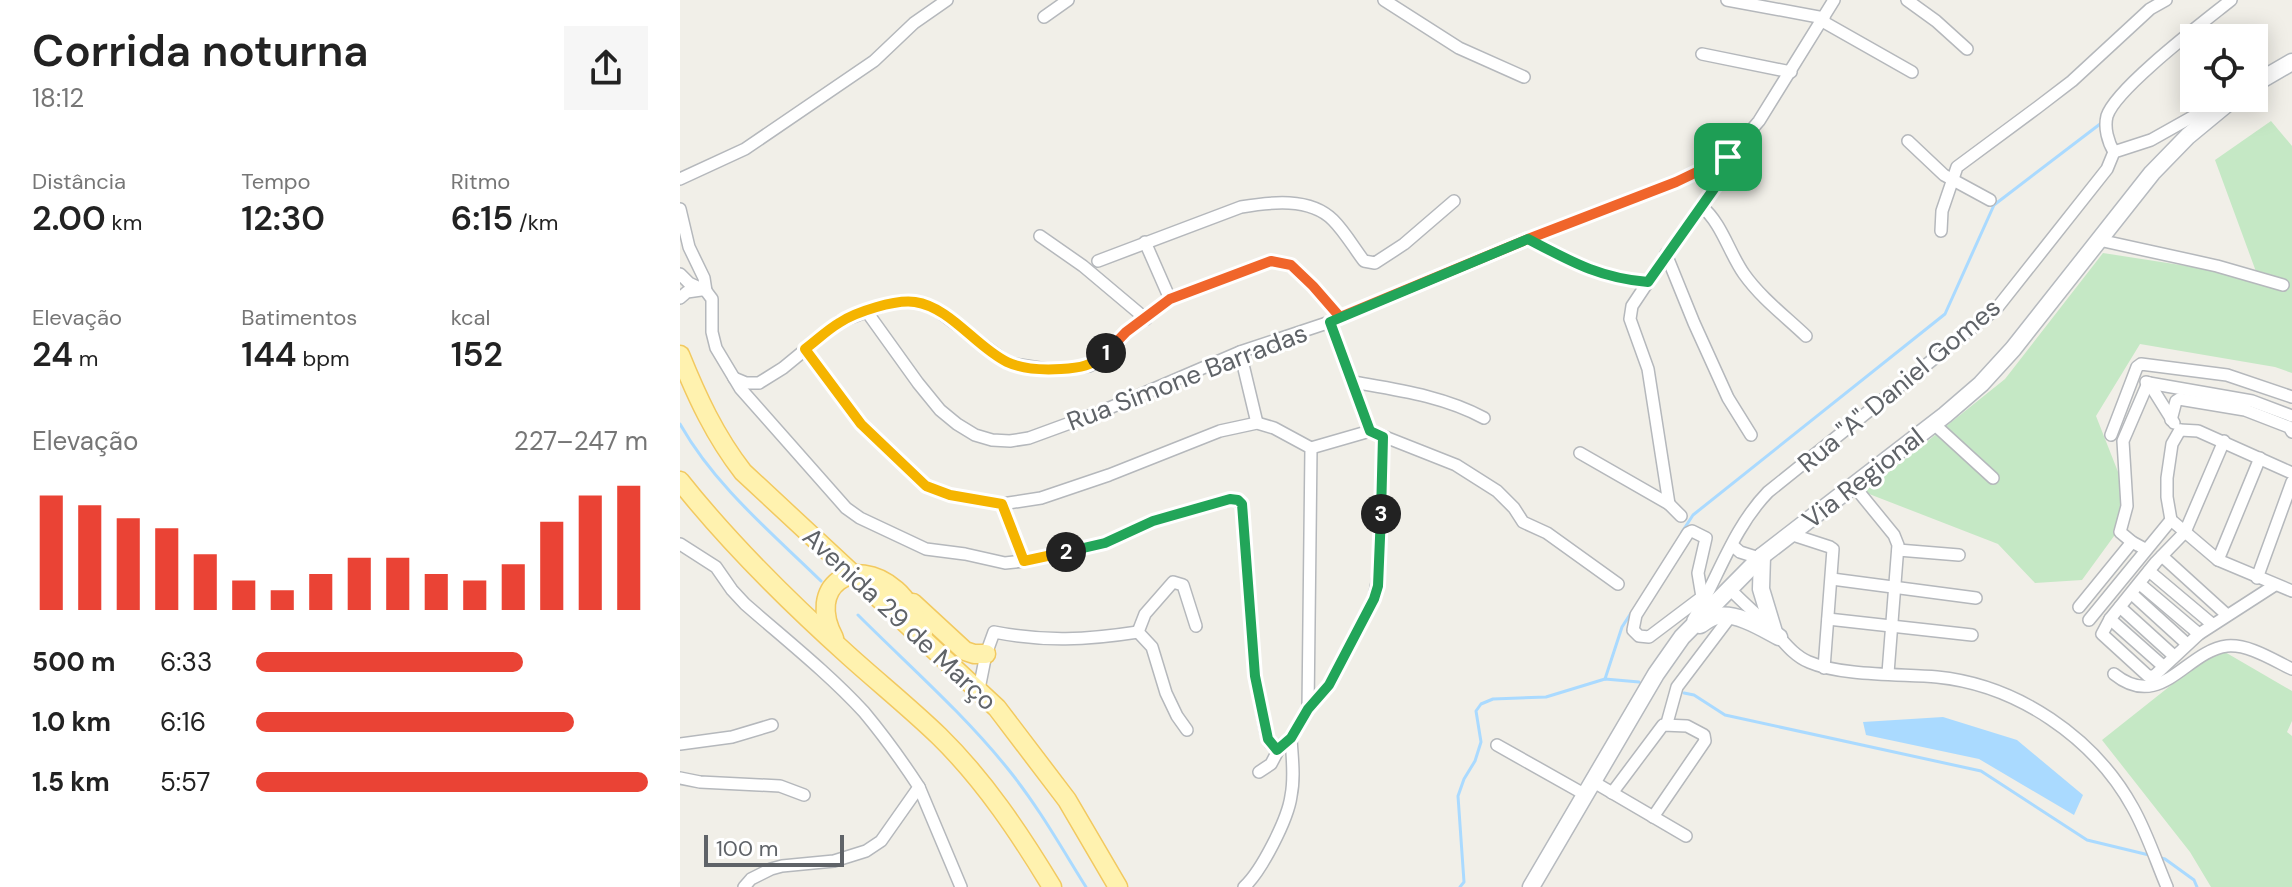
<!DOCTYPE html>
<html lang="pt">
<meta charset="utf-8">
<style>
:root{--surface:#fff;--page:#f6f6f6;--text:#222;--muted:#767676;--accent:#ea4335}
body{margin:0;font-family:"DM Sans",sans-serif;background:var(--page);color:var(--text);height:100vh;display:flex;flex-direction:column;font-size:30px;white-space:nowrap}
*{box-sizing:border-box;margin:0}
p{font-size:26px;color:var(--muted)}
.icon{flex:none;width:44px;height:44px;fill:none;stroke:currentColor;stroke-width:2;stroke-linecap:round;stroke-linejoin:round}
.map{position:relative;flex:1;overflow:hidden}
.side{display:flex;flex-direction:column;background:var(--surface);width:680px}
.side>*{flex:none}
.fabs{position:absolute;left:1500px;top:24px;display:grid;gap:16px}
.fabs a{display:grid;place-items:center;width:88px;height:88px;border-radius:0px;background:var(--surface);box-shadow:0 4px 20px #0003;font-size:40px}
.scale{position:absolute;left:24px;bottom:20px;width:140px;box-sizing:border-box;padding-left:8px;border:4px solid #5f6368;border-top:0;font-size:22px;line-height:28px;white-space:nowrap;color:#5f6368;-webkit-text-stroke:6px #fff;paint-order:stroke}
.pin{position:absolute;display:grid;place-items:center;width:68px;height:68px;color:#fff;margin:-34px;border-radius:16px;box-shadow:0 4px 12px #0006}
.km{position:absolute;width:40px;height:40px;margin:-20px;border-radius:50%;background:#222;color:#fff;font-size:22px;line-height:40px;text-align:center}
.round{display:grid;place-items:center;flex:none;width:84px;height:84px;border-radius:0px;background:var(--page)}
.summary{display:flex;align-items:center;justify-content:space-between;height:136px;padding:0 32px}
h1{font-size:44px;font-weight:600;line-height:60px}
.metrics{display:grid;grid-template-columns:repeat(3,1fr);gap:12px;height:136px;padding:8px 32px}
.metrics div{display:grid;align-content:center}
.metrics b{font-size:34px;font-weight:600}
.metrics small{font-size:22px;font-weight:400}
.metrics p{font-size:22px}
.chart{height:224px;padding:16px 32px}
.chart p{display:flex;justify-content:space-between}
.chart svg{width:100%;height:144px;margin-top:8px;stroke:var(--accent);stroke-width:6}
ul{padding:0 32px;list-style:none;font-size:26px}
li{display:grid;grid-template-columns:128px 96px 1fr;align-items:center;height:60px}
li i{height:20px;border-radius:10px;background:var(--accent)}
main{display:flex;flex:1;min-height:0}
.map>svg:first-child{display:block}
.green{fill:#c5e8c5}
.water{fill:#aadaff}
.lines{fill:none;stroke-linecap:round;stroke-linejoin:round}
.stream{stroke:#aadaff;stroke-width:3}
.street-casing{stroke:#b5b8bc;stroke-width:14}
.secondary-casing{stroke:#b6babf;stroke-width:19}
.primary-casing{stroke:#f2c960;stroke-width:21}
.street{stroke:#fff;stroke-width:11}
.secondary{stroke:#fff;stroke-width:16}
.primary{stroke:#fff2af;stroke-width:18}
.split-1-casing{stroke:#fff;stroke-width:16}
.split-2-casing{stroke:#fff;stroke-width:16}
.split-3-casing{stroke:#fff;stroke-width:16}
.split-4-casing{stroke:#fff;stroke-width:16}
.split-1{stroke:#f0652b;stroke-width:10}
.split-2{stroke:#f5b400;stroke-width:10}
.split-3{stroke:#22a559;stroke-width:10}
.split-4{stroke:#22a559;stroke-width:10}
.labels{text-anchor:middle;dominant-baseline:central;stroke-width:6;stroke-linejoin:round;paint-order:stroke}
.street-label{font-size:26px;fill:#5f6368;stroke:#fff}
</style>
<main>
<section class="side">
<div class="summary"><div><h1>Corrida noturna</h1><p>18:12</p></div><a class="round"><svg class="icon" aria-label="share" viewBox="0 0 24 24"><path d="M12 15V3M7 8l5-5 5 5M5 13v7h14v-7"/></svg></a></div>
<div class="metrics">
<div><p>Distância</p><b>2.00<small> km</small></b></div>
<div><p>Tempo</p><b>12:30</b></div>
<div><p>Ritmo</p><b>6:15<small> /km</small></b></div>
</div>
<div class="metrics">
<div><p>Elevação</p><b>24<small> m</small></b></div>
<div><p>Batimentos</p><b>144<small> bpm</small></b></div>
<div><p>kcal</p><b>152</b></div>
</div>
<div class="chart"><p><span>Elevação</span>227–247 m</p>
<svg viewBox="0 0 160 44" preserveAspectRatio="none"><path d="M5 44V9M15 44V12M25 44V16M35 44V19M45 44V27M55 44V35M65 44V38M75 44V33M85 44V28M95 44V28M105 44V33M115 44V35M125 44V30M135 44V17M145 44V9M155 44V6"/></svg>
</div>
<ul>
<li><b>500 m</b>6:33<i style="width:68%"></i></li>
<li><b>1.0 km</b>6:16<i style="width:81%"></i></li>
<li><b>1.5 km</b>5:57<i style="width:100%"></i></li>
</ul>
</section>
<div class="map">
<svg width="1612" height="887" viewBox="0 0 1612 887">
<rect width="100%" height="100%" fill="#f1efe8"/>
<g class="green">
<path d="M1591,121L1612,146V373L1595,367L1460,344L1416,416L1453,510L1402,580L1355,583L1318,544L1184,492L1325,379L1423,253L1578,277L1535,160Z"/>
<path d="M1538,648L1612,691V721L1607,732L1612,736V887H1531L1510,852L1422,740Z"/>
</g>
<path class="water" d="M1263,717L1337,740L1403,795L1394,815L1299,759L1186,735L1183,722Z"/>
<g class="lines">
<g class="stream">
<path d="M0,424C35,486 91,532 141,581"/>
<path d="M1002,532L1013,515L1265,314L1314,205L1424,121"/>
<path d="M178,615C228,665 283,713 328,769C358,806 381,847 406,887"/>
<path d="M925,679L942,627L951,613"/>
<path d="M1004,693L1014,695L1045,715L1301,771L1407,840L1469,855"/>
<path d="M1481,858L1485,859L1514,880L1517,887"/>
<path d="M780,887L784,882L778,796L784,779L795,761L801,742L796,711L801,704L813,699L866,697L925,679L959,682"/>
</g>
<defs>
<g id="street">
<path d="M704,0L779,48L844,77"/>
<path d="M1047,0L1144,18"/>
<path d="M1227,0L1256,21L1287,49"/>
<path d="M364,17L388,0"/>
<path d="M1142,21L1232,72"/>
<path d="M1022,54L1111,72"/>
<path d="M1228,141L1264,175L1310,200"/>
<path d="M1434,152C1428,142 1424,128 1427,116C1436,88 1525,21 1551,0"/>
<path d="M0,179L65,149L194,61L234,23L267,0"/>
<path d="M1021,206C1042,223 1049,253 1064,274C1081,298 1105,316 1126,336"/>
<path d="M0,209L9,247L24,278L26,291"/>
<path d="M1261,231L1262,211L1277,167L1358,107L1392,81L1470,9L1486,0"/>
<path d="M360,236L403,266L466,319"/>
<path d="M848,239C890,261 919,278 968,282L1038,183L1048,157"/>
<path d="M1419,240L1537,266L1603,285"/>
<path d="M465,242L490,299"/>
<path d="M986,254L1014,323L1048,398L1071,435"/>
<path d="M418,261L561,207C590,202 630,197 653,220C665,232 674,248 684,261L695,263L724,244L774,201"/>
<path d="M0,274L9,283L26,291L32,299V332L36,348L60,388L166,508L180,518L246,549L285,554L325,563L344,561L425,543L473,521L550,499L558,500L562,504L575,676L586,733L590,743L597,750"/>
<path d="M968,282L952,306L950,319L968,369L989,504"/>
<path d="M0,298L7,292L21,290"/>
<path d="M187,312L238,383L260,410L277,424L295,435L312,440L330,441L349,438L420,412L560,352L650,322L848,239L996,182L1048,157L1079,121L1154,0"/>
<path d="M650,322L690,431"/>
<path d="M125,349L181,424L246,486L270,495L322,504L361,498L429,475L540,431L577,423L594,428L631,448L628,709"/>
<path d="M560,352L577,423"/>
<path d="M54,378L66,383H79L103,368L159,322L205,305L219,302H237L254,308L328,363L373,370L409,366L417,362L446,332L490,299L591,261L611,265L633,286L660,317"/>
<path d="M673,382C718,390 763,396 804,418"/>
<path d="M1466,382L1469,383L1494,423"/>
<path d="M1469,383L1572,401L1612,416"/>
<path d="M1491,420L1496,401L1499,399L1565,410L1609,427L1612,432"/>
<path d="M1254,424L1313,478"/>
<path d="M1500,430L1492,444L1487,478V497L1491,520L1538,560L1612,591"/>
<path d="M1500,430L1518,431L1612,473"/>
<path d="M1431,435L1457,367L1461,364L1547,375L1612,397"/>
<path d="M1544,441L1505,532L1476,562L1430,619L1422,634L1468,676H1474L1519,634L1595,585"/>
<path d="M631,448L690,431L776,465L817,491L834,508L843,522L867,533L938,584"/>
<path d="M900,453L989,504L1001,516"/>
<path d="M1174,486L1214,535L1218,545L1208,673"/>
<path d="M322,504L344,561"/>
<path d="M1110,534L1150,547L1153,549L1144,668"/>
<path d="M0,544L36,567L52,590L65,604C105,639 148,673 184,712C204,736 222,761 239,787L201,841L186,851L154,861L102,866L91,869L71,879L64,887"/>
<path d="M1052,545L1060,552L1079,558"/>
<path d="M1465,549L1452,542L1440,532L1447,506L1443,441L1468,383"/>
<path d="M1218,550L1279,555"/>
<path d="M1482,556L1547,615"/>
<path d="M1538,560L1580,458"/>
<path d="M1469,571L1532,624"/>
<path d="M1577,578L1612,482"/>
<path d="M1152,579L1296,598"/>
<path d="M1460,584L1519,634"/>
<path d="M1049,588C1063,603 1079,616 1093,630C1104,642 1114,656 1129,662C1161,676 1220,674 1257,677C1337,685 1414,737 1453,808C1467,833 1476,861 1487,887"/>
<path d="M1452,594L1507,644"/>
<path d="M1022,597L1018,573L1026,538L1012,531L1008,533L956,615L953,630L959,636L969,637L1022,597L1025,598"/>
<path d="M1399,607L1452,542"/>
<path d="M1440,607L1494,656"/>
<path d="M1148,619L1292,635"/>
<path d="M1430,619L1483,666"/>
<path d="M1013,620C1038,578 1053,528 1088,492L1317,308L1427,169L1434,152L1471,140L1512,117L1531,116"/>
<path d="M1409,620L1491,520"/>
<path d="M458,632L465,614L493,582L503,585L516,626"/>
<path d="M458,632L472,647L486,693L497,716L507,730"/>
<path d="M1434,674C1481,712 1506,651 1547,646C1569,644 1593,660 1612,669"/>
<path d="M299,689L306,654L314,632C365,642 406,640 458,632"/>
<path d="M987,723L997,687L1050,617"/>
<path d="M0,744L52,737L92,725"/>
<path d="M817,745L904,794"/>
<path d="M579,772L591,764L601,745L611,738L628,709L649,685L694,599L699,572L703,437"/>
<path d="M0,778L20,782L100,786L124,795"/>
<path d="M912,781L1006,836"/>
<path d="M239,787L281,887"/>
<path d="M932,793L983,725L1007,726L1024,735L1025,741L973,817"/>
<path d="M564,887C581,872 608,819 611,796C615,777 612,757 611,738"/>
</g>
<g id="secondary">
<path d="M1574,84L1612,62"/>
<path d="M1082,556L1081,589L1094,632"/>
<path d="M1020,625C1025,622 1031,617 1037,616C1057,612 1082,628 1099,637"/>
<path d="M851,887L976,674L1002,637L1082,556L1265,415L1301,384L1333,349L1472,173L1508,136L1554,98"/>
</g>
<g id="primary">
<path d="M0,355C17,397 35,436 63,472L317,708L387,800L438,887"/>
<path d="M0,481C50,544 109,602 169,656C199,683 230,708 259,736C304,780 340,834 372,887"/>
<path d="M233,603L285,651L294,654H306"/>
<path d="M154,638C126,587 173,553 216,590C229,601 236,618 243,633"/>
</g>
</defs>
<use href="#street" class="street-casing"/>
<use href="#secondary" class="secondary-casing"/>
<use href="#primary" class="primary-casing"/>
<use href="#street" class="street"/>
<use href="#secondary" class="secondary"/>
<use href="#primary" class="primary"/>
</g>
<g class="lines">
<defs>
<path id="split-1" d="M426,353L446,332L490,299L591,261L611,265L633,286L660,317L848,239L996,182L1048,157"/>
<path id="split-2" d="M386,552L344,561L322,504L270,495L246,486L181,424L125,349C136,341 147,330 159,323C175,312 216,299 235,302C270,307 296,347 327,362C342,369 365,370 381,369C400,368 412,366 426,353"/>
<path id="split-3" d="M386,552L425,543L473,521L550,499L558,500L562,504L575,676L588,739L597,750L611,738L628,709L649,685L694,599L698,586L701,514"/>
<path id="split-4" d="M701,514L703,437L690,431L650,322L848,239C890,261 919,278 968,282L1038,183L1048,157"/>
</defs>
<use href="#split-1" class="split-1-casing"/>
<use href="#split-2" class="split-2-casing"/>
<use href="#split-3" class="split-3-casing"/>
<use href="#split-4" class="split-4-casing"/>
<use href="#split-1" class="split-1"/>
<use href="#split-2" class="split-2"/>
<use href="#split-3" class="split-3"/>
<use href="#split-4" class="split-4"/>
</g>
<g class="labels">
<g class="street-label">
<text transform="translate(507 377) rotate(-21)">Rua Simone Barradas</text>
<text transform="translate(1219 385) rotate(-40)">Rua "A" Daniel Gomes</text>
<text transform="translate(1183 478) rotate(-38)">Via Regional</text>
<text transform="translate(220 619) rotate(43)">Avenida 29 de Março</text>
</g>
</g>
</svg>
<div class="fabs">
<a><svg class="icon" aria-label="locate" viewBox="0 0 24 24"><circle cx="12" cy="12" r="6"/><path d="M12 2v4M12 18v4M2 12h4M18 12h4"/></svg></a>
</div>
<div class="scale">100 m</div>
<div class="pin" style="left:1048px;top:157px;background:#1e9e55"><svg class="icon" aria-label="arrive" viewBox="0 0 24 24"><path d="M6 21V4h12l-3 4 3 4H6"/></svg></div>
<b class="km" style="left:426px;top:353px">1</b>
<b class="km" style="left:386px;top:552px">2</b>
<b class="km" style="left:701px;top:514px">3</b>
</div>
</main>
